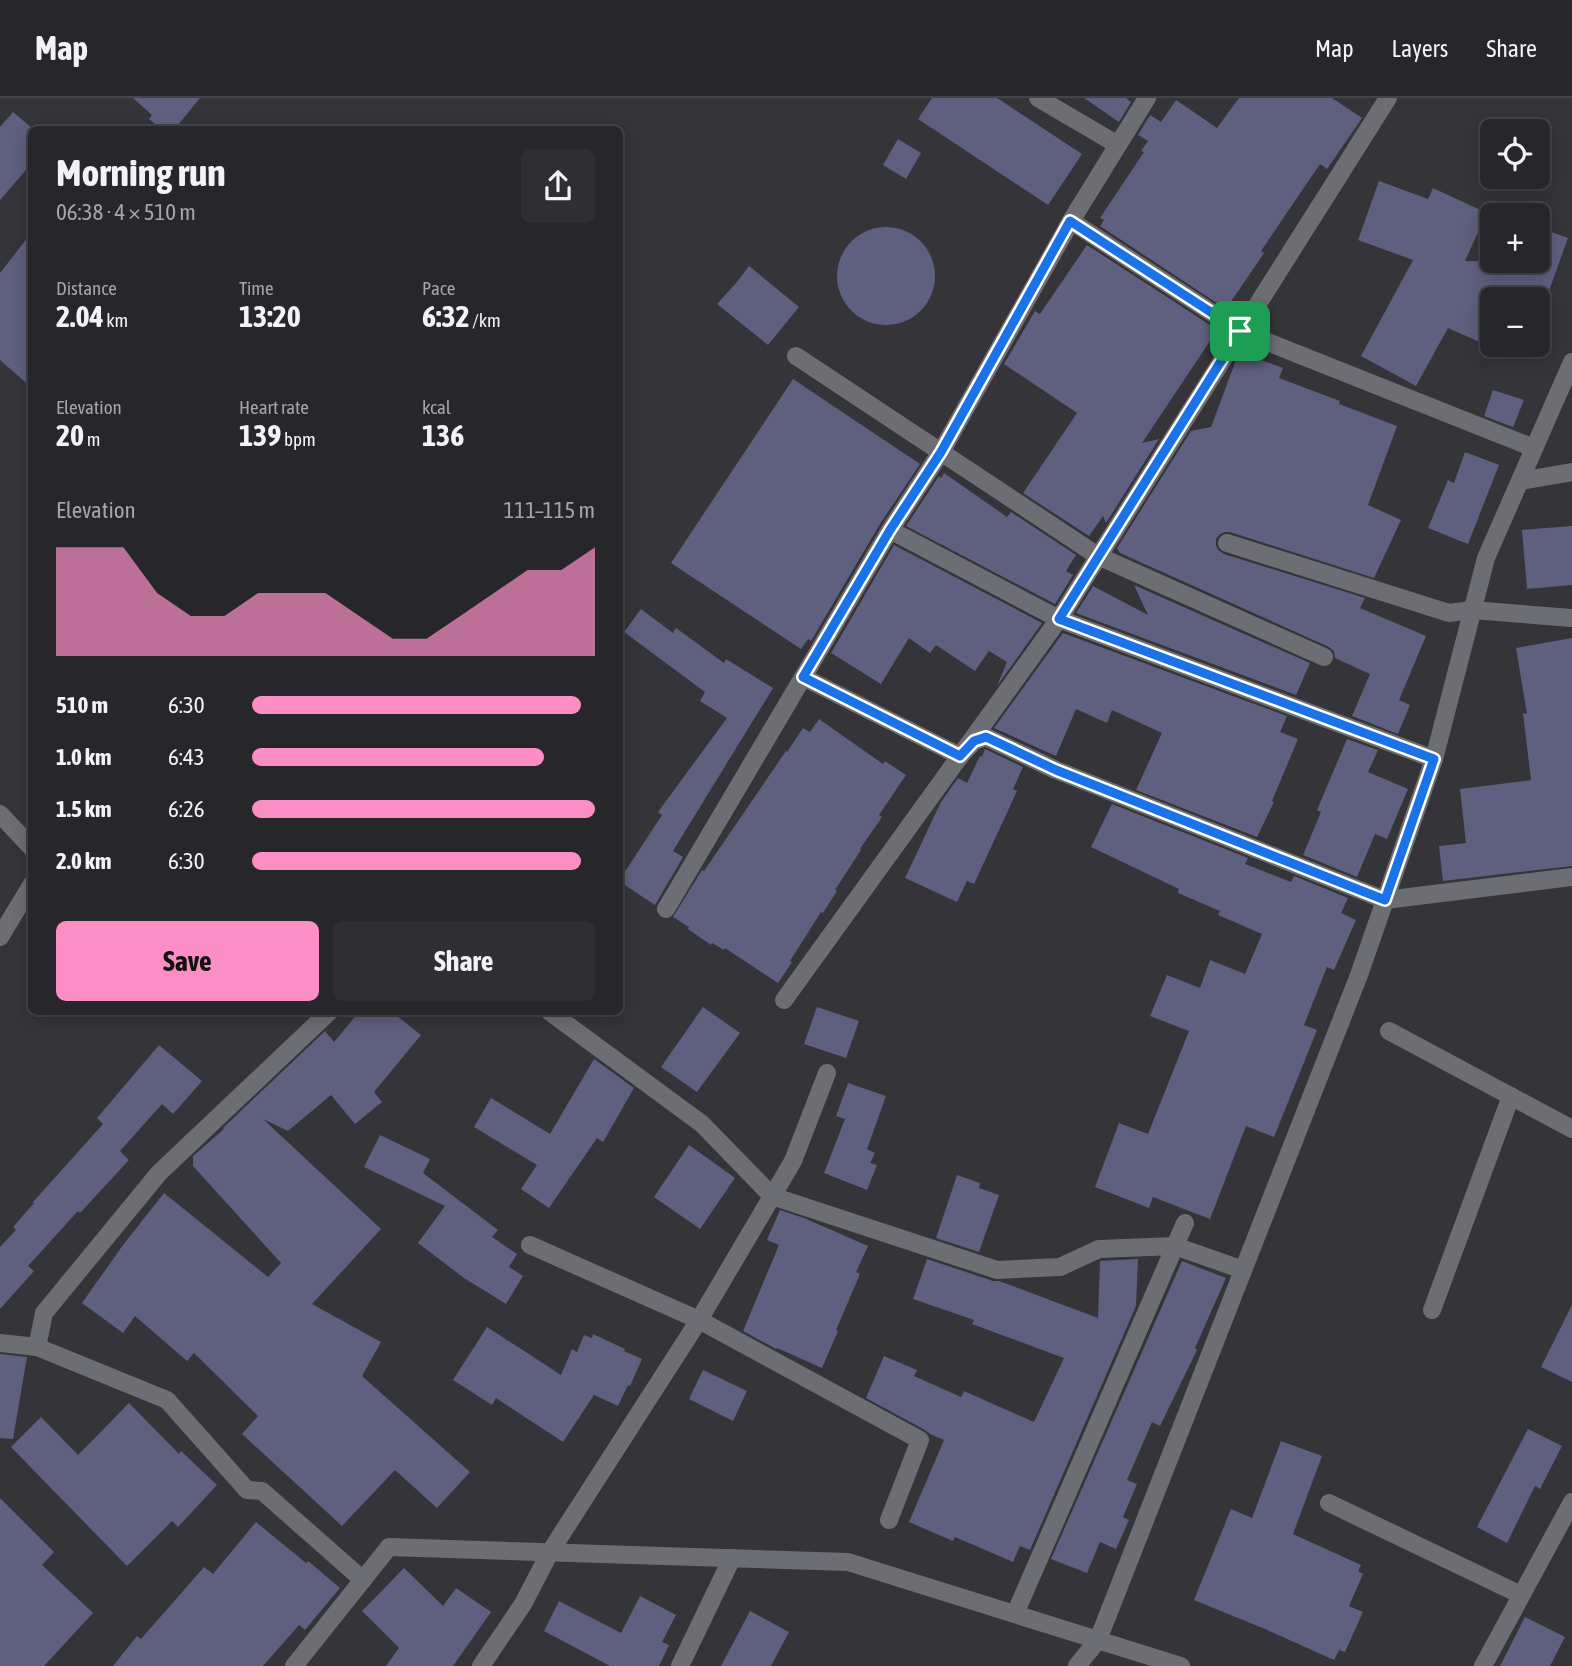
<!DOCTYPE html>
<meta charset="utf-8">
<style>
:root{--surface:#27272b;--page:#2f2f33;--text:#f1f3f6;--muted:#a4a5a9;--line:#434447;--accent:#fb8fc5}
body{margin:0;font-family:"Asap Condensed",sans-serif;background:var(--page);color:var(--text);height:100vh;display:flex;flex-direction:column;font-size:26px;white-space:nowrap}
*{box-sizing:border-box;margin:0}
p{font-size:23px;color:var(--muted)}
.icon{flex:none;width:38px;height:38px;fill:none;stroke:currentColor;stroke-width:2;stroke-linecap:round;stroke-linejoin:round}
.map{position:relative;flex:1;overflow:hidden}
.side{position:absolute;left:28px;top:28px;width:595px;height:889px;display:flex;flex-direction:column;background:var(--surface);border-radius:10px;box-shadow:0 4px 18px #0003,0 0 0 2px var(--line)}
.side>*{flex:none}
.tools{position:absolute;left:1480px;top:21px;display:grid;gap:14px}
.tools a{display:grid;place-items:center;width:70px;height:70px;border-radius:10px;background:var(--surface);box-shadow:0 4px 18px #0003,0 0 0 2px var(--line);font-size:35px}
.pin{position:absolute;display:grid;place-items:center;width:60px;height:60px;color:#fff;margin:-30px;border-radius:14px;box-shadow:0 4px 10px #0006}
.round{display:grid;place-items:center;flex:none;width:74px;height:74px;border-radius:10px;background:var(--page)}
.headline{display:flex;align-items:center;justify-content:space-between;height:119px;padding:0 28px}
h1{font-size:38px;font-weight:700;line-height:52px}
.metrics{display:grid;grid-template-columns:repeat(3,1fr);gap:10px;height:119px;padding:7px 28px}
.metrics div{display:grid;align-content:center}
.metrics b{font-size:30px;font-weight:700}
.metrics small{font-size:19px;font-weight:400}
.metrics p{font-size:19px}
.chart{height:196px;padding:14px 28px}
.chart p{display:flex;justify-content:space-between}
.chart svg{width:100%;height:126px;margin-top:7px;fill:var(--accent);opacity:.7}
.button{display:flex;gap:14px;margin-top:auto;padding:14px 28px}
.button a{flex:1;height:80px;border-radius:10px;background:var(--accent);color:#111;font-size:28px;font-weight:700;line-height:80px;text-align:center}
.button a+a{background:var(--page);color:var(--text)}
ul{padding:0 28px;list-style:none;font-size:23px}
li{display:grid;grid-template-columns:112px 84px 1fr;align-items:center;height:52px}
li i{height:18px;border-radius:9px;background:var(--accent)}
header{display:flex;align-items:center;gap:42px;box-sizing:border-box;height:98px;padding:0 35px;background:var(--surface);border-bottom:2px solid var(--line)}
header strong{font-size:33px}
nav{display:flex;gap:38px;margin-inline-start:auto;font-size:24px}
.map>svg:first-child{display:block}
.building{fill:#5f5f7f}
.lines{fill:none;stroke-linecap:round;stroke-linejoin:round}
.minor{stroke:#6d6e74;stroke-width:18}
.route-casing{stroke:#fff;stroke-width:14}
.route{stroke:#1a73e8;stroke-width:9}
</style>
<header>
<strong>Map</strong>
<nav><a>Map</a><a>Layers</a><a>Share</a></nav>
</header>
<div class="map">
<svg width="1572" height="1568" viewBox="0 0 1572 1568">
<rect width="100%" height="100%" fill="#343439"/>
<g class="building">
<path d="M133,0H200L174,32H162L149,21L152,17Z"/>
<path d="M932,0H997L1082,56L1048,107L918,21Z"/>
<path d="M1084,0H1126L1131,4L1119,24Z"/>
<path d="M1239,0H1332L1362,20L1327,71L1320,66L1261,153L1264,155L1226,211L1100,128L1104,122L1100,120L1144,54L1141,53L1148,43L1138,37L1150,17L1161,24L1176,2L1217,30Z"/>
<path d="M13,14L32,30V65L0,102V29Z"/>
<path d="M898,41L921,55L906,81L883,67Z"/>
<path d="M1379,83L1428,101L1433,90L1487,115L1465,163H1538V129L1568,140L1541,215L1538,214V201H1493V250L1448,230L1416,288L1361,258L1413,162L1358,142Z"/>
<circle cx="886" cy="178" r="49"/>
<path d="M32,134V290L0,262V175Z"/>
<path d="M1087,147L1213,229L1210,234L1214,237L1142,345L1159,341L1106,425L1103,418L1089,438L1023,395L1077,315L1004,266L1035,213L1040,216Z"/>
<path d="M749,168L799,209L768,247L717,206L737,184Z"/>
<path d="M1241,255L1283,270L1279,280L1340,303L1339,306L1397,328L1368,407L1401,422L1374,480L1230,434H1225L1220,436L1216,441V447L1218,452L1224,456L1365,500L1360,510L1426,538L1399,602L1410,607L1398,636L1352,618L1370,576L1335,560L1334,553L1329,549L1120,455L1117,450L1191,333L1211,329L1236,262Z"/>
<path d="M793,281L920,366L880,426L811,543L808,541L801,551L671,465Z"/>
<path d="M1493,292L1524,302L1513,329L1484,318Z"/>
<path d="M1465,354L1499,367L1468,446L1428,430L1448,382L1454,385Z"/>
<path d="M944,375L1007,419L1011,414L1076,457L1066,473L1073,477L1055,506L906,428L939,378L941,380Z"/>
<path d="M1572,428V487L1527,491L1522,432Z"/>
<path d="M894,447L1042,525L997,588L1007,564L989,553L975,573L936,547L930,555L909,540L881,586L831,555Z"/>
<path d="M1134,487L1310,565L1296,597L1076,515L1093,488L1148,517Z"/>
<path d="M641,511L673,535L676,530L724,565L726,561L773,590L673,753L683,759L655,807L620,784V781L662,717L658,714L727,620L700,603L705,594L624,534Z"/>
<path d="M1063,535L1287,618L1280,634L1298,641L1272,703L1274,704L1257,739L1136,692L1162,635L1112,612L1107,625L1076,611L1056,658L994,630Z"/>
<path d="M1572,540V768L1443,783L1439,748L1466,745L1460,691L1531,682L1523,615L1527,616L1516,550Z"/>
<path d="M819,621L883,666L885,663L906,677L879,717L882,719L860,751L861,752L835,792L837,793L823,815L821,814L790,863L792,864L778,885L725,850L724,852L712,845L711,847L688,831L689,829L673,819L702,772L704,773L786,653L787,654L803,630L810,634Z"/>
<path d="M1347,641L1378,652L1368,674L1408,691L1387,741L1375,736L1357,779L1303,757L1321,714L1317,712Z"/>
<path d="M985,651L1023,669L1013,691L1017,693L974,786L967,783L957,804L905,780L941,704L958,680L967,685L980,658L982,659Z"/>
<path d="M1112,706L1248,760L1245,766L1291,784L1294,778L1348,800L1341,815L1356,822L1334,872L1327,869L1304,927L1317,932L1274,1039L1246,1028L1210,1121L1153,1099L1149,1110L1095,1089L1119,1025L1148,1036L1189,933L1150,918L1167,877L1200,890L1210,862L1245,876L1262,836L1218,817L1220,813L1178,795L1179,791L1091,749Z"/>
<path d="M703,909L740,935L697,994L661,969Z"/>
<path d="M817,909L859,923L846,960L804,946Z"/>
<path d="M359,914H392L421,937L374,994L382,1004L355,1026L331,997L288,1033L263,1021L381,1131L312,1206L381,1244L362,1278L470,1374L437,1410L395,1372L342,1428L242,1336L258,1318L194,1255L187,1263L135,1218L123,1235L82,1205L123,1147L164,1095L268,1179L281,1165L193,1068V1058L224,1031L223,1030L325,933L334,944Z"/>
<path d="M159,947L202,983L173,1016L162,1006L120,1053L129,1062L80,1115L78,1113L28,1168L34,1173L0,1211V1149L16,1132L13,1129L34,1105L33,1104L103,1026L97,1020Z"/>
<path d="M594,961L634,990L603,1044L597,1040L549,1110L521,1091L537,1067L474,1029L491,1000L550,1036Z"/>
<path d="M848,985L886,998L867,1051L875,1055L870,1065L877,1067L867,1092L824,1075L845,1021L836,1018Z"/>
<path d="M380,1037L430,1061L423,1075L498,1132L492,1139L517,1156L509,1169L523,1178L506,1206L464,1180L418,1145L445,1108L364,1069Z"/>
<path d="M689,1047L735,1080L700,1131L654,1099Z"/>
<path d="M957,1077L980,1085L979,1090L999,1097L979,1154L936,1140Z"/>
<path d="M780,1112L804,1120L868,1148L856,1174L860,1176L836,1232L838,1233L822,1270L777,1250L776,1251L743,1233L779,1147L767,1142Z"/>
<path d="M927,1161L993,1183H999L1098,1220L1100,1163L1138,1161L1136,1208L1030,1452L1020,1448L1013,1464L955,1439L953,1443L909,1424L944,1342L930,1336L925,1332L866,1300L884,1258L917,1272L914,1278L961,1299L964,1293L1034,1324L1064,1260L972,1226L974,1222L913,1201Z"/>
<path d="M1182,1163L1226,1180L1195,1250L1197,1252L1160,1328L1152,1324L1127,1382L1137,1386L1123,1419L1129,1422L1116,1451L1100,1444L1087,1475L1051,1461Z"/>
<path d="M1572,1207V1284L1541,1269Z"/>
<path d="M487,1229L561,1277L572,1251L577,1254L584,1237L592,1240L593,1236L625,1251L624,1253L642,1261L630,1288L628,1287L618,1308L594,1297L563,1344L496,1300L492,1307L453,1282Z"/>
<path d="M0,1256L27,1259L13,1341L0,1340Z"/>
<path d="M703,1272L747,1293L733,1323L689,1301Z"/>
<path d="M129,1305L179,1356L181,1353L217,1387L178,1429L172,1423L127,1468L11,1349L41,1319L78,1357Z"/>
<path d="M1528,1331L1562,1348L1540,1391L1535,1388L1507,1445L1477,1429Z"/>
<path d="M1281,1343L1322,1358L1293,1436L1361,1467L1358,1473L1363,1476L1349,1508L1363,1514L1345,1554L1339,1552L1334,1562L1265,1531L1194,1502L1231,1411L1252,1420Z"/>
<path d="M0,1400L54,1454L42,1467L93,1515L44,1568H0Z"/>
<path d="M256,1424L306,1465L308,1463L340,1490L305,1532L299,1527L263,1568H113L137,1538L141,1541L204,1469L213,1476Z"/>
<path d="M404,1470L443,1508L456,1490L491,1514L453,1568H386L399,1550L362,1513Z"/>
<path d="M640,1498L676,1517L662,1544L669,1547L659,1568H610L544,1533L559,1503L621,1535Z"/>
<path d="M750,1513L789,1534L771,1568H721Z"/>
<path d="M1525,1519L1565,1539L1550,1568H1500Z"/>
</g>
<g class="lines">
<g class="minor">
<path d="M1038,0L1118,47"/>
<path d="M1071,123L1240,233L1534,350"/>
<path d="M796,258L1098,458L1324,559"/>
<path d="M1520,383L1572,374"/>
<path d="M890,432L1059,521L1434,661"/>
<path d="M1227,445L1449,515L1472,512L1572,520"/>
<path d="M803,579L960,658L974,643L986,639L1056,672L1385,802L1572,779"/>
<path d="M0,716L32,750"/>
<path d="M666,811L890,432L941,354L1071,123L1147,0"/>
<path d="M0,839L32,786"/>
<path d="M784,902L1059,521L1388,0"/>
<path d="M550,914L702,1026L772,1098L997,1172L1060,1169L1099,1151L1175,1148L1243,1172"/>
<path d="M1389,933L1572,1031"/>
<path d="M530,1147L699,1222L920,1342L889,1422"/>
<path d="M1432,1212L1511,998"/>
<path d="M0,1245L37,1249L167,1302L247,1392L262,1393L363,1482"/>
<path d="M37,1249L44,1215L159,1075L329,914"/>
<path d="M1329,1405L1521,1497"/>
<path d="M1015,1516L1185,1125"/>
<path d="M294,1568L389,1449L848,1464L1181,1568"/>
<path d="M481,1568L523,1506L550,1454L699,1222L793,1063L827,975"/>
<path d="M680,1568L732,1460"/>
<path d="M1077,1568L1098,1542L1359,877L1434,661L1486,460L1572,264"/>
<path d="M1483,1568L1572,1404"/>
</g>
</g>
<g class="lines">
<defs>
<path id="route" d="M1070,123L1240,233L1059,521L1434,661L1385,802L1056,672L986,639L974,643L960,658L803,579L890,432L941,354Z"/>
</defs>
<use href="#route" class="route-casing"/>
<use href="#route" class="route"/>
</g>
</svg>
<div class="tools">
<a><svg class="icon" aria-label="locate" viewBox="0 0 24 24"><circle cx="12" cy="12" r="6"/><path d="M12 2v4M12 18v4M2 12h4M18 12h4"/></svg></a>
<a>+</a>
<a>−</a>
</div>
<div class="pin" style="left:1240px;top:233px;background:#1e9e55"><svg class="icon" aria-label="arrive" viewBox="0 0 24 24"><path d="M6 21V4h12l-3 4 3 4H6"/></svg></div>
<section class="side">
<div class="headline"><div><h1>Morning run</h1><p>06:38 · 4 × 510 m</p></div><a class="round"><svg class="icon" aria-label="share" viewBox="0 0 24 24"><path d="M12 15V3M7 8l5-5 5 5M5 13v7h14v-7"/></svg></a></div>
<div class="metrics">
<div><p>Distance</p><b>2.04<small> km</small></b></div>
<div><p>Time</p><b>13:20</b></div>
<div><p>Pace</p><b>6:32<small> /km</small></b></div>
</div>
<div class="metrics">
<div><p>Elevation</p><b>20<small> m</small></b></div>
<div><p>Heart rate</p><b>139<small> bpm</small></b></div>
<div><p>kcal</p><b>136</b></div>
</div>
<div class="chart"><p><span>Elevation</span>111–115 m</p>
<svg viewBox="0 0 160 44" preserveAspectRatio="none"><path d="M0 44V6L10 6L20 6L30 22L40 30L50 30L60 22L70 22L80 22L90 30L100 38L110 38L120 30L130 22L140 14L150 14L160 6V44z"/></svg>
</div>
<ul>
<li><b>510 m</b>6:30<i style="width:96%"></i></li>
<li><b>1.0 km</b>6:43<i style="width:85%"></i></li>
<li><b>1.5 km</b>6:26<i style="width:100%"></i></li>
<li><b>2.0 km</b>6:30<i style="width:96%"></i></li>
</ul>
<div class="button"><a>Save</a><a>Share</a></div>
</section>
</div>
